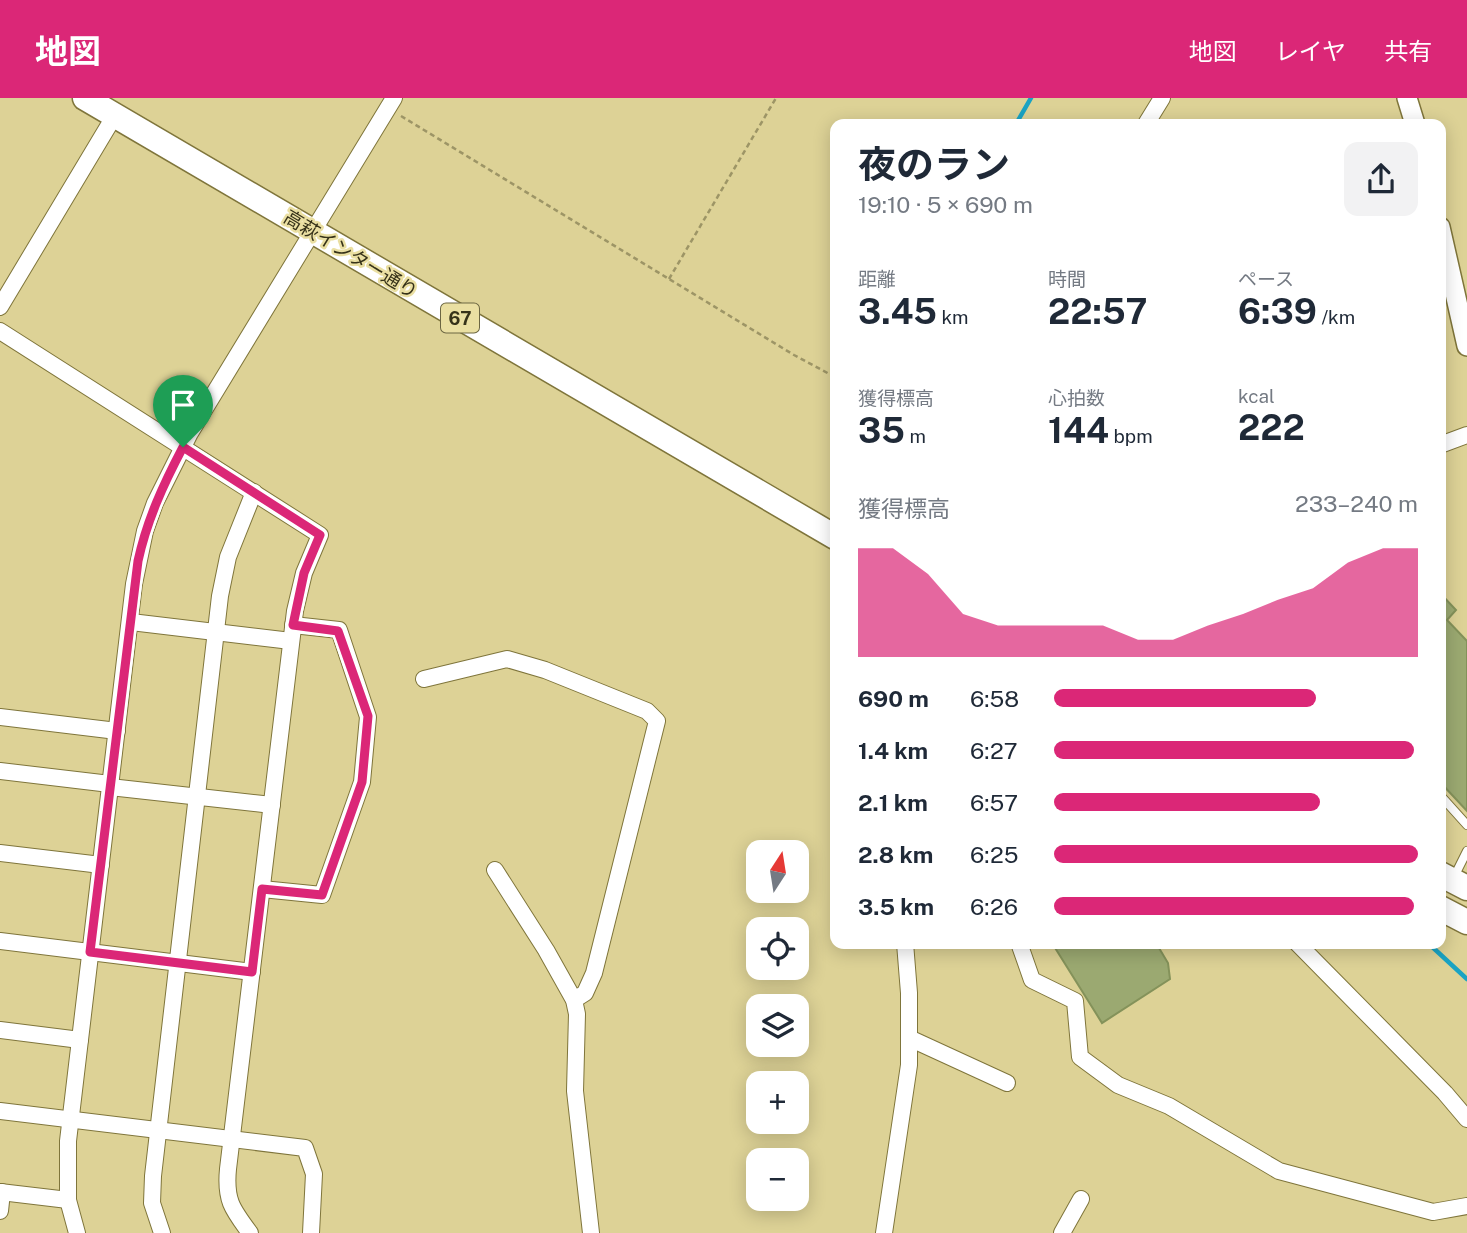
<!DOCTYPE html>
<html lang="ja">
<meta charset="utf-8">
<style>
:root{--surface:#fff;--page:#f2f2f3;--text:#1f2937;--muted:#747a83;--accent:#db2777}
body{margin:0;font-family:"Public Sans","Noto Sans JP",sans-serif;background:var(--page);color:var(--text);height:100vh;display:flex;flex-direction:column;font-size:26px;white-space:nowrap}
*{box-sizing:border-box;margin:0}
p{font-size:23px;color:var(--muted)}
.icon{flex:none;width:38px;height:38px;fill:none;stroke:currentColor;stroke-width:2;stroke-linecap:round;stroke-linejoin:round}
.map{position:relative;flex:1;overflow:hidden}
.drawer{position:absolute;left:830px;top:21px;width:616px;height:830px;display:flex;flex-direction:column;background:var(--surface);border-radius:14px;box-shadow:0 4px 18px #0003}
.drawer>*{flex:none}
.needle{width:46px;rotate:12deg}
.buttons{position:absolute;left:746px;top:742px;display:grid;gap:14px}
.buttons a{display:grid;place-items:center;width:63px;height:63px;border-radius:14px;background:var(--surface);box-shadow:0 4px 18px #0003;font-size:35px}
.pin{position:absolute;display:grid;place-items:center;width:60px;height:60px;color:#fff;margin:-72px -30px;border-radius:50% 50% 50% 0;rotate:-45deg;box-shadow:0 0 7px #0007}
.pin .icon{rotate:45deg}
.round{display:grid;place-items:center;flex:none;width:74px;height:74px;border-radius:14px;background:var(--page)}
.head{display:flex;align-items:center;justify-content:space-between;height:119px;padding:0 28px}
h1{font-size:38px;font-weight:700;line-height:52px}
.metrics{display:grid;grid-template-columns:repeat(3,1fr);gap:10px;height:119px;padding:7px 28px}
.metrics div{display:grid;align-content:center}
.metrics b{font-size:35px;font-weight:700}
.metrics small{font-size:19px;font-weight:400}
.metrics p{font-size:19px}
.chart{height:196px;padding:14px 28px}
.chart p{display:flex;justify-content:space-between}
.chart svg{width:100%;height:126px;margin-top:7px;fill:var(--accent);opacity:.7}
ul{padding:0 28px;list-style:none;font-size:23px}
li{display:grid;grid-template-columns:112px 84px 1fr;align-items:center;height:52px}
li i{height:18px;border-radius:9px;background:var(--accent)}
header{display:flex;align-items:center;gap:42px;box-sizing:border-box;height:98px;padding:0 35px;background:var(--accent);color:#fff}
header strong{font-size:33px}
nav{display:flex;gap:38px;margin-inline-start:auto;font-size:24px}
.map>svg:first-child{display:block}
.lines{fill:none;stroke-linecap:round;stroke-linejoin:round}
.stream{stroke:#1aa3c3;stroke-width:4.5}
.building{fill:#9ba971;stroke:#84925a;stroke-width:2}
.service-casing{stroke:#7f753b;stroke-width:10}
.minor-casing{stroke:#7f753b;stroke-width:18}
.tertiary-casing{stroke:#7f753b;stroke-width:22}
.primary-casing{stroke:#7f753b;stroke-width:27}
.path{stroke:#9d9566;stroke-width:2.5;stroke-dasharray:5 3.5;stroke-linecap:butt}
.service{stroke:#fff;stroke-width:8}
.minor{stroke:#fff;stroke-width:16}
.tertiary{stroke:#fff;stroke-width:19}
.primary{stroke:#fff;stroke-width:24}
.route-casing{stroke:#fff;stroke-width:14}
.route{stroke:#db2777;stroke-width:9}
.labels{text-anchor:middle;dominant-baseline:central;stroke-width:5;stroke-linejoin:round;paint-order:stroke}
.shield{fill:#eadfa2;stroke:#6c6642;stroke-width:2}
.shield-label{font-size:18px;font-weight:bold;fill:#363219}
.street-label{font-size:19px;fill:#363219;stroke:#eadfa2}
</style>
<header>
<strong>地図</strong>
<nav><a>地図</a><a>レイヤ</a><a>共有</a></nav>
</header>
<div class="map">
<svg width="1467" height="1135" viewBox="0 0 1467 1135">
<rect width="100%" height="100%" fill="#ddd296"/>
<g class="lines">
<g class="stream">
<path d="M1016,26L1031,0"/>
<path d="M1428,845L1467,881"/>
</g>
</g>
<g class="building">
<path d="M1440,495L1456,512L1447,522L1467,543V713L1440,684Z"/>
<path d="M1052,845H1156L1168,865L1170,881L1102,925Z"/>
</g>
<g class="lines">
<defs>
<g id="service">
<path d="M1440,697L1467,727"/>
<path d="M1454,779L1467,753"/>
</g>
<g id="minor">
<path d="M1146,26L1162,0"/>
<path d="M0,209L115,17"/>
<path d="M0,233L320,437L304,475L295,513L228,1071C225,1102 232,1111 250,1135"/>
<path d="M1440,347L1467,337"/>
<path d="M131,524L291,543"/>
<path d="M424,581L507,561L545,572L647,613L657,623L594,875L585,895L574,902"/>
<path d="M0,619L117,633"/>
<path d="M0,673L110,686"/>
<path d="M110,689L272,707"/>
<path d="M0,755L101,767"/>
<path d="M495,772L546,852L574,902L577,916L575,993L591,1135"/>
<path d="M262,791L322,797L362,684L368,619L339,532L293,527"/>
<path d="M0,843L252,874"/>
<path d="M1019,845L1032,882L1075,903L1080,959L1118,987L1169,1008L1279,1073L1433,1114L1467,1108"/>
<path d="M1297,845L1445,995L1467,1021"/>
<path d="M0,932L80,942"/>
<path d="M909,940L1007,985"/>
<path d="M0,1013L305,1050L314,1076L311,1135"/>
<path d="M0,1094L68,1102"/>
<path d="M0,1113L2,1094"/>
<path d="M77,1135L68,1102V1043L134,486L145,433L155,405L190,335L394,0"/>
<path d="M162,1135L152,1105L153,1078L220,498L228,459L254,394"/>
<path d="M884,1135L909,967V895L905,845"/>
<path d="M1062,1135L1081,1101"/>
</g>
<g id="tertiary">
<path d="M1407,0L1415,26"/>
<path d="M1440,129L1467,248"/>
</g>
<g id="primary">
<path d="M85,0L835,439"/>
<path d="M1440,776L1467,790"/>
<path d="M1440,810L1467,824"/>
</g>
</defs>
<use href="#service" class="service-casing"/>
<use href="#minor" class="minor-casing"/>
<use href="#tertiary" class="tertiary-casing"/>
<use href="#primary" class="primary-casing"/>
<g class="path">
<path d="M401,18L794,257L835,279"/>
<path d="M669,181L776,0"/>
</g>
<use href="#service" class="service"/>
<use href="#minor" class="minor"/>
<use href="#tertiary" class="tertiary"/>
<use href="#primary" class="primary"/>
</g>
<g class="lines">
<defs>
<path id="route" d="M183,349L320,437L304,475L293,527L338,533L368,618L362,684L322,797L262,791L252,874L90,854L138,463C147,422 163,387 183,349Z"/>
</defs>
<use href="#route" class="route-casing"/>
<use href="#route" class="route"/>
</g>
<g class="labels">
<rect class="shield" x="441" y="205.5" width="38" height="29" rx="5"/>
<g class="shield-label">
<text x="460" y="220">67</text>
</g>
<g class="street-label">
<text transform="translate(351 156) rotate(31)">高萩インター通り</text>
</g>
</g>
</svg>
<div class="buttons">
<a><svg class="needle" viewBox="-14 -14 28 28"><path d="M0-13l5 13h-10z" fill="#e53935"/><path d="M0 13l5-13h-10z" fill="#747a83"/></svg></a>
<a><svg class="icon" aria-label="locate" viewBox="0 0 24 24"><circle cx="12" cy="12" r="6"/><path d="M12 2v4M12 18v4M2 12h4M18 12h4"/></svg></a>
<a><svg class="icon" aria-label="layers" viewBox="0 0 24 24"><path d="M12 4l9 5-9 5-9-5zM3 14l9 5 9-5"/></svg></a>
<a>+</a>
<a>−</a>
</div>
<div class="pin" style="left:183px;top:349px;background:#1e9e55"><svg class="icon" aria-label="arrive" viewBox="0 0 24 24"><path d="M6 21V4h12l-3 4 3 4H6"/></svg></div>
<section class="drawer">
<div class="head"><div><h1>夜のラン</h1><p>19:10 · 5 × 690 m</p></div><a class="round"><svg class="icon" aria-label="share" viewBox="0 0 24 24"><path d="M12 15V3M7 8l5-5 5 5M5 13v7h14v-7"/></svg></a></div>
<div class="metrics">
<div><p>距離</p><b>3.45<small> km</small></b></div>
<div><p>時間</p><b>22:57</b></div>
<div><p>ペース</p><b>6:39<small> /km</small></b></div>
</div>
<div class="metrics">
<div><p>獲得標高</p><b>35<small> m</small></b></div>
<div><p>心拍数</p><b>144<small> bpm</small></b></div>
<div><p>kcal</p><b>222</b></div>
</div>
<div class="chart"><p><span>獲得標高</span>233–240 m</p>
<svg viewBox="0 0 160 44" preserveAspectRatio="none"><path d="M0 44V6L10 6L20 15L30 29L40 33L50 33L60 33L70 33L80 38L90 38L100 33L110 29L120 24L130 20L140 11L150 6L160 6V44z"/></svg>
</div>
<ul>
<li><b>690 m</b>6:58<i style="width:72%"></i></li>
<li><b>1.4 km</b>6:27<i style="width:99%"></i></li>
<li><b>2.1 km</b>6:57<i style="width:73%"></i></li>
<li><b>2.8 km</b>6:25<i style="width:100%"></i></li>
<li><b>3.5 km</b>6:26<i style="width:99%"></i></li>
</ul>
</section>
</div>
